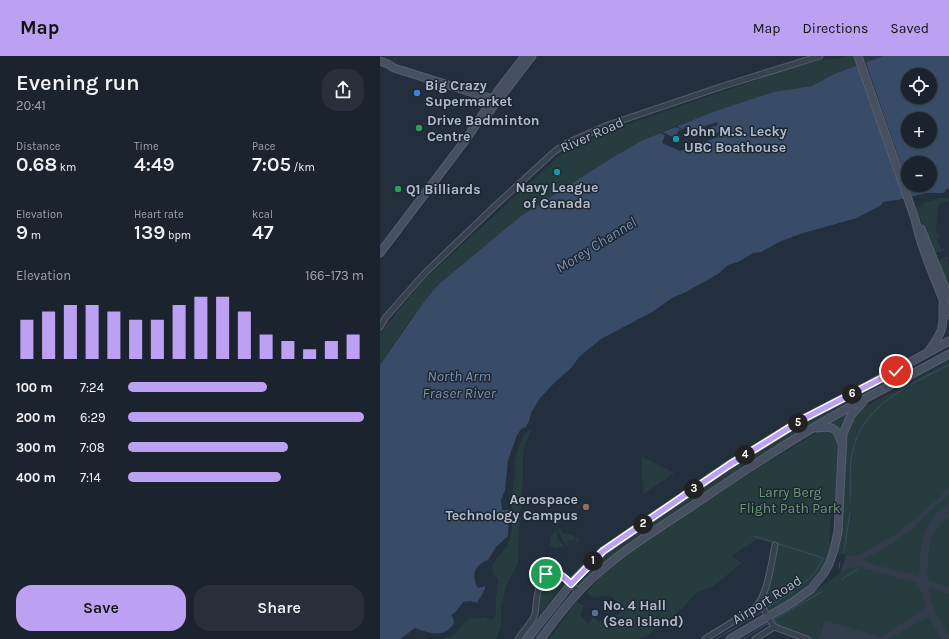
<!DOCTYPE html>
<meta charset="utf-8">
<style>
:root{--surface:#1b232e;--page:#282f3a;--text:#f1f3f6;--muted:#a0a4aa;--line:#39404a;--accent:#bca0f2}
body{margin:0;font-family:Karla,sans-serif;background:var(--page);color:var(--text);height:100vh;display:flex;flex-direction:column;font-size:15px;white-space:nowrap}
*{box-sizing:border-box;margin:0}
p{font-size:13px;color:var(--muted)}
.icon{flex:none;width:22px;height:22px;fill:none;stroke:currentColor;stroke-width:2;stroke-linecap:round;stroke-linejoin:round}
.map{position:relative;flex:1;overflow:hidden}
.side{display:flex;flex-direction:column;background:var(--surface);width:380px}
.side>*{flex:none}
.controls{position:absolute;left:521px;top:12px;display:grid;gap:8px}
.controls a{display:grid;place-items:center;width:36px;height:36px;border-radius:50%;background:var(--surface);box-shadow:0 1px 3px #0004,0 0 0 1px var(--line);font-size:20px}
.pin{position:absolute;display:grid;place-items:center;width:34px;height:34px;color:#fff;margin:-17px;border:2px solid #fff;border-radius:50%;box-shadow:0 1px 4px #0007}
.km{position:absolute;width:20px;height:20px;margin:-10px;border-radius:50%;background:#222;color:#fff;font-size:11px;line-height:20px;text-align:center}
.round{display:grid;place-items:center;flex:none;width:42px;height:42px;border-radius:16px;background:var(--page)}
.overview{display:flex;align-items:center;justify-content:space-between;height:68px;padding:0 16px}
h1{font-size:22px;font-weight:600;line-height:30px}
.stats{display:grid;grid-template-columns:repeat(3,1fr);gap:6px;height:68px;padding:4px 16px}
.stats div{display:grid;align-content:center}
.stats b{font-size:20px;font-weight:600}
.stats small{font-size:11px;font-weight:400}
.stats p{font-size:11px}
.chart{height:112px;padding:8px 16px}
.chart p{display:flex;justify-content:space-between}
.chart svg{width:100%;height:72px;margin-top:4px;stroke:var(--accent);stroke-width:6}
.primary-button{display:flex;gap:8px;margin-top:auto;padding:8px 16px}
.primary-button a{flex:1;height:46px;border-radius:16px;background:var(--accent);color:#111;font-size:16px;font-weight:600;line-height:46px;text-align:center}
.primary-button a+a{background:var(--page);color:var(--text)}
ul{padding:0 16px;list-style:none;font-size:13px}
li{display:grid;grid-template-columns:64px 48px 1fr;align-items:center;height:30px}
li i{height:10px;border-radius:5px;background:var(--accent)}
header{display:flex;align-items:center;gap:24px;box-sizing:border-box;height:56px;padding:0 20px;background:var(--accent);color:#111}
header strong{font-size:19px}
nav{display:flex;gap:22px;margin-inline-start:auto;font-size:14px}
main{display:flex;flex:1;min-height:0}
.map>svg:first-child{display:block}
.airport{fill:#323c4b}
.green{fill:#263c3f}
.water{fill:#394c67;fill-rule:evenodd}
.pier{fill:#242f3e}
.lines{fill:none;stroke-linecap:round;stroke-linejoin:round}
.stream{stroke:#394c67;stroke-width:1}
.street-casing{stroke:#565f6c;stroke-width:7}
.secondary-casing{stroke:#565f6c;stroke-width:9}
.street{stroke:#38414e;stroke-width:5}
.secondary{stroke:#465061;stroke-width:7}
.route-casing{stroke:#fff;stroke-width:8}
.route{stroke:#bca0f2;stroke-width:5}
.shop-dot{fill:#3f7fe0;stroke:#1d2633;stroke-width:1.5}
.leisure-dot{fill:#2e9e5b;stroke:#1d2633;stroke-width:1.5}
.culture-dot{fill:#0f9aa8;stroke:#1d2633;stroke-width:1.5}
.education-dot{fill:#8d6e63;stroke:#1d2633;stroke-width:1.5}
.service-dot{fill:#5c6f8a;stroke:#1d2633;stroke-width:1.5}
.labels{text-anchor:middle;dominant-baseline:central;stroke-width:3;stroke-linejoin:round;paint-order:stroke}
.poi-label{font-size:14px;font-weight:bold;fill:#b4bcc9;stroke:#1d2633;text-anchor:start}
.street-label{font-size:14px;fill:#b4bcc9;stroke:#1d2633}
.park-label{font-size:14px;fill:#6b9a76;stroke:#1d2633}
.water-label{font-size:15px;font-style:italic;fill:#7c92b1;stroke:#1d2633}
</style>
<header>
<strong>Map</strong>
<nav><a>Map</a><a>Directions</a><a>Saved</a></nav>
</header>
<main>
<section class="side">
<div class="overview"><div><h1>Evening run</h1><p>20:41</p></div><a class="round"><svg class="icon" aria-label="share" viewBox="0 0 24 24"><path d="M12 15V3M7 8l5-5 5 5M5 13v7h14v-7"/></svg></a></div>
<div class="stats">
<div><p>Distance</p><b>0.68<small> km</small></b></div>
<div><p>Time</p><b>4:49</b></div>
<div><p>Pace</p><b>7:05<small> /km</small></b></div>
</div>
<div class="stats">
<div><p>Elevation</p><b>9<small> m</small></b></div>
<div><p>Heart rate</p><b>139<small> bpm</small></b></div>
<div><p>kcal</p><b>47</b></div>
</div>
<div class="chart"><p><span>Elevation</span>166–173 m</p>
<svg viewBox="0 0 160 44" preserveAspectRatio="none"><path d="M5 44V20M15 44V15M25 44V11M35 44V11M45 44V15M55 44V20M65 44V20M75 44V11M85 44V6M95 44V6M105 44V15M115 44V29M125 44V33M135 44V38M145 44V33M155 44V29"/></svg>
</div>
<ul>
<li><b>100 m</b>7:24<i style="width:59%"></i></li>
<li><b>200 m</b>6:29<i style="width:100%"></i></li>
<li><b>300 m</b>7:08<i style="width:68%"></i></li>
<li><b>400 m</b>7:14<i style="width:65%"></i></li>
</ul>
<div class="primary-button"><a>Save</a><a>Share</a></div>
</section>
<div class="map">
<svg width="569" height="583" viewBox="0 0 569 583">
<rect width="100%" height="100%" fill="#242f3e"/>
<path class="airport" d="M569,315V583H438L465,503L479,445Z"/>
<g class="green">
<path d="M467,0H505L454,18L432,30L393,36L296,70L263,84L235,100L141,160L59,228L43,247L27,268L0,309V277L45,223L188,92L234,73L434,4L457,3Z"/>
<path d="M559,142H569V145L561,147L558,151L556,176L559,177V181L557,183L561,193L564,192L565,194C559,197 556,197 552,192L536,153L544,147Z"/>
<path d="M567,200L569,202L567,204L569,210V225L566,222L559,207L561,203Z"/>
<path d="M569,305V431L561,440L516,478L479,499L471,500L459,497L462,475L466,380L473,361L479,354L490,348Z"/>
<path d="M502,326L503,327L478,344L456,353L454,351Z"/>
<path d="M452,352L453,354L446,361C376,401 309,446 242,493C233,499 207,525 200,526L220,504L240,488L353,411L399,382Z"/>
<path d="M469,355H471L461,375L449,367Z"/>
<path d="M149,374H151L143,396V420L139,471L138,507L126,530L121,551V569L116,583H61C64,582 68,582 71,581C84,574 82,558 101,563L104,561L113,564C118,555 115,552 116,543C116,536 118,530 118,523L113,518L112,509L127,490L130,482L132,472V438L135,416L134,406L139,389L145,377Z"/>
<path d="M443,374H450L457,381L458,395L454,456H451L449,486L453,487L450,495L446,501C449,518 404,550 389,556C385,554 383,547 383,543L396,489L377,483L352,500L362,507L332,531L316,537L303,552L268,579L258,583H169L197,545L204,550L200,560L208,568L213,561L220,566L222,564L226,566L245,553C232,539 230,538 213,542L207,537C224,513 250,497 274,480C327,443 383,409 438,376Z"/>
<path d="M261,400L294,417L264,438L263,437Z"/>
<path d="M569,438V447C542,464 540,491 539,520L499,510L483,504L511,488L532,473Z"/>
<path d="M569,461V531L548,524C547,511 548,492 553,480C556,473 563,466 569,461Z"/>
<path d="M177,473H181V477L191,479L196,482L199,481V485L197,486L196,483L188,485V489L186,490Z"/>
<path d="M176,474L178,484L184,490L175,492L170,489L171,481Z"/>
<path d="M479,511L536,527L540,532L546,551L501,581L444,564L438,583H430L397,569L394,564L468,512Z"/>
<path d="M170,521C176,520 181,523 182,529L161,557L159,555C161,544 160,528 170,521Z"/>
<path d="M550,532L569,538V579C562,568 547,545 550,532Z"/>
<path d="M185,541H188L157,583H152Z"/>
<path d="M549,561L561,583H508Z"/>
</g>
<path class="water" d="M504,0H569V133H567L563,137H547L517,144L503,146L501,149L477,162L420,178L399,186L381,196L373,197L358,206L348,209L338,218L306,236L292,242L272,256L221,283L199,301L192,311L175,326L160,342L151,357L149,365L146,371L141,373L137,379L128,404L125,434L121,444L122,454H129L128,480L116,491L108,504C94,508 91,521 98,532L105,530V533L97,547L90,545L83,546L76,556L71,559L73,562L74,567C64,583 50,577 35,572L20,583H0V309L43,247L59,228L141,160L235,100L263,84L333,56L393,36L432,30L454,18ZM528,19H550V41H528ZM528,63H550V85H528ZM528,107H550V129H528Z"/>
<g class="pier">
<path d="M485,4L533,143L526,144L478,7Z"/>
<path d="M337,66L338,69L325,73L327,80L346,74V75L338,79V81L300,95L282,87L285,79L280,77L282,76L295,82L299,74H303L295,71L296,70L303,73L304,71L325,80L322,71Z"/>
</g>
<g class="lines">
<g class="stream">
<path d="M470,447C471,431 469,414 472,398C481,349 529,329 569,309"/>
<path d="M374,480L443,502C435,525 406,540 386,552"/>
<path d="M464,495L470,457"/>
<path d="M459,512L460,506"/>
<path d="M462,523L478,513"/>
<path d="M394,564L441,536"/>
<path d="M395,564L400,570"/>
<path d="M412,575L420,577"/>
<path d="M424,579L433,583"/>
<path d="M336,583L381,556"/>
<path d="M363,583L389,567"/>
</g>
<defs>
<g id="street">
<path d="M0,271L6,261L45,217L116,149L175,95L187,87L228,69L340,31L440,0"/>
<path d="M380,547L394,571L427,583"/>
<path d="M138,583L153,563L155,558C157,546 157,505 180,518C187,522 193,530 199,536"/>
<path d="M325,583L375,552C388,538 391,508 395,489"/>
<path d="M375,583L394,571"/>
</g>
<g id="secondary">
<path d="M478,0L535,163C542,196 557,227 569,259"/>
<path d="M0,5L8,8L14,12L113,43"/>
<path d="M109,56L152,0"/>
<path d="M541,173L569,241"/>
<path d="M0,197L87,82L118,35L145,0"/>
<path d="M548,296C562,277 564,273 563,249"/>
<path d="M436,372C450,370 457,370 461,386"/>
<path d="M147,583L195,523L223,495L349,409L425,362L485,331L569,285"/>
<path d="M161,583C174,565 188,547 203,531C235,499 274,475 312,450C359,418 407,386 457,358C494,337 532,319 569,298"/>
<path d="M350,583L413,546L431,533L444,517L449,508L454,494L458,476L463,378L471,359L483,346"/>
</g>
</defs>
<use href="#street" class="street-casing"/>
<use href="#secondary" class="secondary-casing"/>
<use href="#street" class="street"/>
<use href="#secondary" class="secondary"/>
</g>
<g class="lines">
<defs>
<path id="route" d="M166,518C177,514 183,520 191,528L223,495L349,409L425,362L516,315"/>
</defs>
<use href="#route" class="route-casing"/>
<use href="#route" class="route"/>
</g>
<circle class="shop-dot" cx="37" cy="37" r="4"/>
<g class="leisure-dot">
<circle cx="39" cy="72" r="4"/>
<circle cx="18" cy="133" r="4"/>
</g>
<g class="culture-dot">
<circle cx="296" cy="83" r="4"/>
<circle cx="177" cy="116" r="4"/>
</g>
<circle class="education-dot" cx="206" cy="451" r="4"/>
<circle class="service-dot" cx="215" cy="557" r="4"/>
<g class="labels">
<g class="poi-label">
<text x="45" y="29">Big Crazy<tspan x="45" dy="16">Supermarket</tspan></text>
<text x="47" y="64">Drive Badminton<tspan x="47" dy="16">Centre</tspan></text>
<text x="304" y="75">John M.S. Lecky<tspan x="304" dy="16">UBC Boathouse</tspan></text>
<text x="177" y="131" text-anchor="middle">Navy League<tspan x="177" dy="16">of Canada</tspan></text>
<text x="26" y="133">Q1 Billiards</text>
<text x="198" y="443" text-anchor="end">Aerospace<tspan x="198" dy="16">Technology Campus</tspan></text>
<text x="223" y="549">No. 4 Hall<tspan x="223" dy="16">(Sea Island)</tspan></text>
</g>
<g class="street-label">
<text transform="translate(212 79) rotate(-24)">River Road</text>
<text transform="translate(387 544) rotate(-32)">Airport Road</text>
</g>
<g class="park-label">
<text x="410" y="436">Larry Berg<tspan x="410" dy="16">Flight Path Park</tspan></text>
</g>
<g class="water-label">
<text transform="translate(216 189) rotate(-32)">Morey Channel</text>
<text x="79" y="320">North Arm<tspan x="79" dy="17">Fraser River</tspan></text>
</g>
</g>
</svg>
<div class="controls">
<a><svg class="icon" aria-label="locate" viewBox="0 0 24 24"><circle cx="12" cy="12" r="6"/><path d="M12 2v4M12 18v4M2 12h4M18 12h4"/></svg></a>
<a>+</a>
<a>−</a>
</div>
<div class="pin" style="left:166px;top:518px;background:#1e9e55"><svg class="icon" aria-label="arrive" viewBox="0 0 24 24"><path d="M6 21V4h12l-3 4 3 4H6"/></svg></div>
<div class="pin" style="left:516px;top:315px;background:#d93025"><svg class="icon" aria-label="check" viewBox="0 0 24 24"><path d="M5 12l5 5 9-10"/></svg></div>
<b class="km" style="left:213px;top:505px">1</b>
<b class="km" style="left:263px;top:468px">2</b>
<b class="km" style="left:314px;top:433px">3</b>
<b class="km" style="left:365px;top:399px">4</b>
<b class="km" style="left:418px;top:367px">5</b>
<b class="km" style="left:472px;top:338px">6</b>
</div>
</main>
